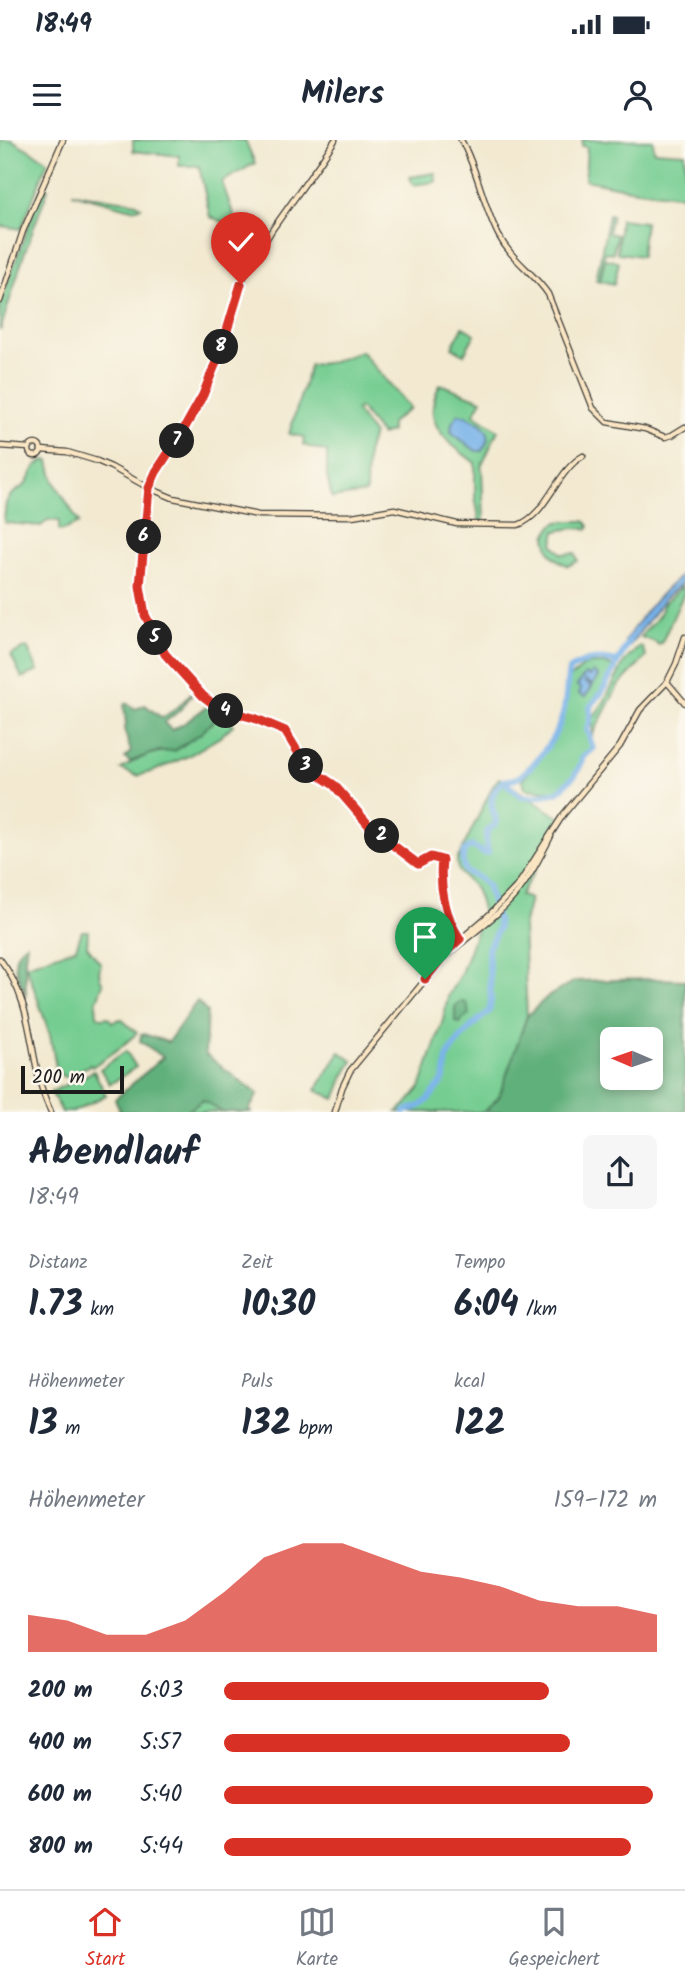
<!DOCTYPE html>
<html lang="de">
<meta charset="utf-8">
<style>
:root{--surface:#fff;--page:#f6f6f7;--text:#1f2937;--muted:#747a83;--line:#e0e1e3;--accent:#d93025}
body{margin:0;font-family:Kalam,sans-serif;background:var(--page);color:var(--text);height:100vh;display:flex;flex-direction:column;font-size:26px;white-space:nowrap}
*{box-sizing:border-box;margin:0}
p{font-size:23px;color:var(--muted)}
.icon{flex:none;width:38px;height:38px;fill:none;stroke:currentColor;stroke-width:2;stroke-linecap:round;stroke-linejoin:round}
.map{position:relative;height:972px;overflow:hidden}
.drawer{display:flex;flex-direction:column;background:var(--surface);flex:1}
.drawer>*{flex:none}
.needle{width:46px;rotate:272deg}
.buttons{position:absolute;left:600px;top:887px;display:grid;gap:14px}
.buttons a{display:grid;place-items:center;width:63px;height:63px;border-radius:10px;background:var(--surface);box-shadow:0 4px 10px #0003;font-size:35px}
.scale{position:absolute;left:21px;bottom:18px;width:103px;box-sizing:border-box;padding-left:7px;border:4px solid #1c1c1c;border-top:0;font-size:19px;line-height:24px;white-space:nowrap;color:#1c1c1c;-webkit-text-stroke:5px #fbf7ec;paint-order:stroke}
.pin{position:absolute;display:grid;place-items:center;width:60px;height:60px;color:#fff;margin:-72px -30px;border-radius:50% 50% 50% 0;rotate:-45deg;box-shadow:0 0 7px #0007}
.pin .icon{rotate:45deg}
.km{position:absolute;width:35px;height:35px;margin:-18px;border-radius:50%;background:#222;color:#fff;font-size:19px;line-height:35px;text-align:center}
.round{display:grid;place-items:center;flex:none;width:74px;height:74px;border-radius:10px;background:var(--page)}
.overview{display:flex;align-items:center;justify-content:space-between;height:119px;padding:0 28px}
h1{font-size:38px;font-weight:700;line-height:52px}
.metrics{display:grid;grid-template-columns:repeat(3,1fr);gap:10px;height:119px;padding:7px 28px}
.metrics div{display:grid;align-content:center}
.metrics b{font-size:35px;font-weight:700}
.metrics small{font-size:19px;font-weight:400}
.metrics p{font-size:19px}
.chart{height:196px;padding:14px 28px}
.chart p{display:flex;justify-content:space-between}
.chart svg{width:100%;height:126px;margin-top:7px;fill:var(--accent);opacity:.7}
ul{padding:0 28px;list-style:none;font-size:23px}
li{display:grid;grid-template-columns:112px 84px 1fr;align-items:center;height:52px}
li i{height:18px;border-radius:9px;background:var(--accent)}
.status{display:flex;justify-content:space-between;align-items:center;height:49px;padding:0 35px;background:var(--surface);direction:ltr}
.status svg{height:19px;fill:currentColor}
header{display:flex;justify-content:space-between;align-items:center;height:91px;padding:0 28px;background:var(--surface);font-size:32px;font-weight:700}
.tab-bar{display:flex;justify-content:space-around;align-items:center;height:98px;border-top:2px solid var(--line);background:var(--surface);font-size:19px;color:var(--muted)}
.tab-bar a{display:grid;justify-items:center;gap:4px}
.tab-bar .on{color:var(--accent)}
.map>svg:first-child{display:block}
.green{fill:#76cd92;stroke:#497457;stroke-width:2}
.forest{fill:#60b07c;stroke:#3e664c;stroke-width:2;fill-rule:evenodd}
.water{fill:#78b2e9;stroke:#4a6782;stroke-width:2}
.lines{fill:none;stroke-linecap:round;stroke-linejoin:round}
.river{stroke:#78b2e9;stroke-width:6}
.secondary-casing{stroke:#3c3b37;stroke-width:7}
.secondary{stroke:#fbe6c4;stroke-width:4.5}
.route-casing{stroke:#fff;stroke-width:14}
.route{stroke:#d93025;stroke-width:9}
</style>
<div class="status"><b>18:49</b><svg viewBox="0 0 49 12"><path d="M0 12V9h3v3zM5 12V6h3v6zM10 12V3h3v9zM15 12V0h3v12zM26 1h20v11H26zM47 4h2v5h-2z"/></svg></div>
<header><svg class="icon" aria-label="menu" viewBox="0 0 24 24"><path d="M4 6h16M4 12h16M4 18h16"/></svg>Milers<svg class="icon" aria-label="person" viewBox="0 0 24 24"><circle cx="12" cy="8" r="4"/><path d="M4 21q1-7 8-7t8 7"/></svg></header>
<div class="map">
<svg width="685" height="972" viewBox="0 0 685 972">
<rect width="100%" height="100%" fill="#fbf7ec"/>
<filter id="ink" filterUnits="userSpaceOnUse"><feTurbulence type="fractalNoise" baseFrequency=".0143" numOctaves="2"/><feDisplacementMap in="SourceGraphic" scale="14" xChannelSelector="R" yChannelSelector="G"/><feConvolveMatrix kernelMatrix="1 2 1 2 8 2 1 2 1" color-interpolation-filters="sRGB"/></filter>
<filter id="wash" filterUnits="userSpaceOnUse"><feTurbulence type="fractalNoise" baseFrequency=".00686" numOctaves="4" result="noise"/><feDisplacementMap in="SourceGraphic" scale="28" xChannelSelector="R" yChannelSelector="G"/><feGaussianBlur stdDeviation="1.57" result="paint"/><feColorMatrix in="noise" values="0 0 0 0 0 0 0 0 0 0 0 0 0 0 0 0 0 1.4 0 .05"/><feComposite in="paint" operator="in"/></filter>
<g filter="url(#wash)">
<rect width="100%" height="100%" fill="#f2e9d0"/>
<g class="green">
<path d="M0,0H12L48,21L21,89L0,86Z"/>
<path d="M133,0H245L255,23L222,42L236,82L228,84L210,77L199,26H179V16L133,11Z"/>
<path d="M582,0H653L654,11L685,13V56L630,49L585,40L587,7L582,6Z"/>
<path d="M435,33L436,42L413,45L410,37Z"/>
<path d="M42,49H48L23,117L0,191V170L7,145Z"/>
<path d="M72,53L127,61L137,63L141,67L132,69Z"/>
<path d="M609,74L612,75L608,93L617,95L613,113L605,112L599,141L596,140Z"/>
<path d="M620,79L645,82L641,116L617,113Z"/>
<path d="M605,119L619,122L614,144L600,141Z"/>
<path d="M463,187L475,194L464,214L452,207Z"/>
<path d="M361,211L410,268L391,283V292L381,295L360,268L356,271L373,294L367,314L366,353L332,358L327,336V312L303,305L304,297L289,294L310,225L333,222Z"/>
<path d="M440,244L482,260L474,274L498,290L481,327L482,329L484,382L480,383L475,357V323C456,308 426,290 434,260C435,255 438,249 440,244Z"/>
<path d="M45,320L49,321L54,341L79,383L61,391L59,390V381L48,380L41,386L6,383L4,381L6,363L11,355L26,344L36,326Z"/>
<path d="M585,381L589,386L588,389L573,388L556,391L553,404L562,414L575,413L578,421L568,426C552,418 549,414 546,397C553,376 565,382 585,381Z"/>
<path d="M682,447L685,451L662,502L659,505L655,502L641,497C648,485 662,478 663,464Z"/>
<path d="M640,506L642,507L646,517L618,546L593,594L592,579L604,562L625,521Z"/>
<path d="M27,507L38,531L22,538L11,515Z"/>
<path d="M589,524H607L614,527L602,552L590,567V581L587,589L593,609L582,618L575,635L558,652L526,649L522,640L529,632L528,628C542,612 559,594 564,573C566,562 566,550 567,540L584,526Z"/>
<path d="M226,576L233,585L220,597L188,616L154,631L137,636L121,629C132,622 142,616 155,613C162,611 170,612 177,609C194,600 208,580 226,576Z"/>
<path d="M499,638L563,680L533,734L520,755L530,759L523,787L527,876L499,957L484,972H397L406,965L420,948L443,880L448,856L461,833L483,773C480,764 478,751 472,745C464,735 457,735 457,720L493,646Z"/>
<path d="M82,791H88L87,806L101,824C98,832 99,837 103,844L96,863L97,875L101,878L108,877L112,882L121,879L137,893L121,907L92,927L90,925L66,937L62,936L56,927L50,895L26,825L76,808Z"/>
<path d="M126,911L136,927L110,944L100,929Z"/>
<path d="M340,912L353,921L344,936L335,959L316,950Z"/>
<path d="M94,931L106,955L73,972H62L51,952Z"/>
<path d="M203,960L222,972H186Z"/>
</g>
<g class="forest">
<path d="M193,551L194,552L180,570L164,583L172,590L186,582L209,565L220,574L201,593L174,611H159L130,622L125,618L131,612L124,589L126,585L124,565L126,563L136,569L145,565L162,578L178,567Z"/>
<path d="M27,803L25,817L26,856C19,837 5,817 27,803Z"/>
<path d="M652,839L685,840V972H484L499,957L527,876L547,857L575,841ZM612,900H651V938H612Z"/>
<path d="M197,861L207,872L205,914L258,954L249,970L251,972H222L203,960L186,972H118L120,970L115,959L163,917L140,901L141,895L144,894L168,902Z"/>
<path d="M462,861L467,864L469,874L459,883L455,882V867Z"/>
</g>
<g class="water">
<path d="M458,274C467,275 486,284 488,294C490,299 484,307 482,311H476L451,292L452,283Z"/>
<path d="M685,433V441L665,458L630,505L625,501C640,478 662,449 685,433Z"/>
<path d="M593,532L598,536L593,545L586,541L585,542L592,547L585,557L579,554L581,549L577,546L585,534L590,536Z"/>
</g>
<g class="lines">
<g class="river">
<path d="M503,641C509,640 515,640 519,637C537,624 558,595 563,574C567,560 566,544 569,530C586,519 598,517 617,522"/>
<path d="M405,972C410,969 414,968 420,966C427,962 437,949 442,942C448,933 444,924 448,916C454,903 477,880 489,872L491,861L488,809L498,788L497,779L487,745L476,736L466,732C462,724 462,720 464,711L471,706L478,709L483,713H488C487,706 484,696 488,690C492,685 494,689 496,682C496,679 494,673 493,671C489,657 494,650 503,641L521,656L533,657L558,652L575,635L581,624L582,618L593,609L587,589L590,581V567L602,552L631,497"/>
</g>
</g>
</g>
<g filter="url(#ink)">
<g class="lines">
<defs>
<g id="secondary">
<path d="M335,0L319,24L272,90L244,136L222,207L203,255L184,289L150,343L140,446L145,475L160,506L186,540L220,569L254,578L285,591L310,630L334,645L373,690L418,724L431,717L442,720C439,748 446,780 463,802"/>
<path d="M461,0C478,30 483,66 499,96C511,119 534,133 548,154L593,268L607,282L645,289L665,297L672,295L685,287"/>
<path d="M0,161L23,91L63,0"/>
<circle cx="35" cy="310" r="6"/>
<path d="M0,306L29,308"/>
<path d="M41,310L67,312L97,321L111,327L149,348L173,358L258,375L352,376L394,369L457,384L518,385C548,374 556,331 583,316"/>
<path d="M667,542L685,563"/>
<path d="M445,817C470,794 500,776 521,748C533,732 542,714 551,696"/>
<path d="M0,819C38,869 26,921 51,972"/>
<path d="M438,824L448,810L490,774L518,745L563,675L620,606L640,570L667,542L676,524L685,497"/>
<path d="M335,972L342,948L350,931L439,823"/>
</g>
</defs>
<use href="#secondary" class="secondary-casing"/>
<use href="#secondary" class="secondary"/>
</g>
</g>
<g class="lines" filter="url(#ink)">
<defs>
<path id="route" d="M241,144L222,207L203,255L184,289L156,332L149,348L140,446L145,475L165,514L203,556L220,569L254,578L285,591L307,627L334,645L373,690L418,724L431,717L442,720C439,746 445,777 460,799L448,810L425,839"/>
</defs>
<use href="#route" class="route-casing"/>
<use href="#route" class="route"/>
</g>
</svg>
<div class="buttons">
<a><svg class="needle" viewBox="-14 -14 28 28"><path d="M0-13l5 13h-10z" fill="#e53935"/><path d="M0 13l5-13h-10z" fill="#747a83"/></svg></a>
</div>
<div class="scale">200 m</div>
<div class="pin" style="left:425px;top:839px;background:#1e9e55"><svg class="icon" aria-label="arrive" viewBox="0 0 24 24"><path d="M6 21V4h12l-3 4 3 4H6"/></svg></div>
<div class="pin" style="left:241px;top:144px;background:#d93025"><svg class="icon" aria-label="check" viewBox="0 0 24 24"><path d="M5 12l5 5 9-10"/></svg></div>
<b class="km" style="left:382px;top:696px">2</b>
<b class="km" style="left:306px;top:626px">3</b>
<b class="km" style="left:226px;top:571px">4</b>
<b class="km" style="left:155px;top:498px">5</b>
<b class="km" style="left:144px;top:397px">6</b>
<b class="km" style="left:177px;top:301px">7</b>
<b class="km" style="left:221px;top:207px">8</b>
</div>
<section class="drawer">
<div class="overview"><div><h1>Abendlauf</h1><p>18:49</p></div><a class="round"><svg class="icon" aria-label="share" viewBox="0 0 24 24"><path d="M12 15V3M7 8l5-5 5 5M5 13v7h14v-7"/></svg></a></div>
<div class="metrics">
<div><p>Distanz</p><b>1.73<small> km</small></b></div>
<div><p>Zeit</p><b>10:30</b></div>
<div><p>Tempo</p><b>6:04<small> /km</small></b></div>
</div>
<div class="metrics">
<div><p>Höhenmeter</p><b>13<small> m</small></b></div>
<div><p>Puls</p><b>132<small> bpm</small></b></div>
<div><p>kcal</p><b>122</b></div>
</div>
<div class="chart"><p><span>Höhenmeter</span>159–172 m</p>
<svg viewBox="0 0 160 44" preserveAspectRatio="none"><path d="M0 44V31L10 33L20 38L30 38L40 33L50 23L60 11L70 6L80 6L90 11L100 16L110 18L120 21L130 26L140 28L150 28L160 31V44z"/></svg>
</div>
<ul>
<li><b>200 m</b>6:03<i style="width:75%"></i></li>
<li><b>400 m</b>5:57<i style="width:80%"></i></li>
<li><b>600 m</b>5:40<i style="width:99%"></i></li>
<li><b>800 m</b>5:44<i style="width:94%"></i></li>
</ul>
</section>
<nav class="tab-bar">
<a class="on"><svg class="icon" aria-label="home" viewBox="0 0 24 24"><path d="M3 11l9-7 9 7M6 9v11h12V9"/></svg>Start</a>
<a><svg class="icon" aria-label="map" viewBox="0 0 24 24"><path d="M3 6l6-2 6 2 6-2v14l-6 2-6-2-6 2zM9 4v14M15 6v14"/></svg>Karte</a>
<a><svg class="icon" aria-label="saved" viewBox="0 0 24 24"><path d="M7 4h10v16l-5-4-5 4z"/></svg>Gespeichert</a>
</nav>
